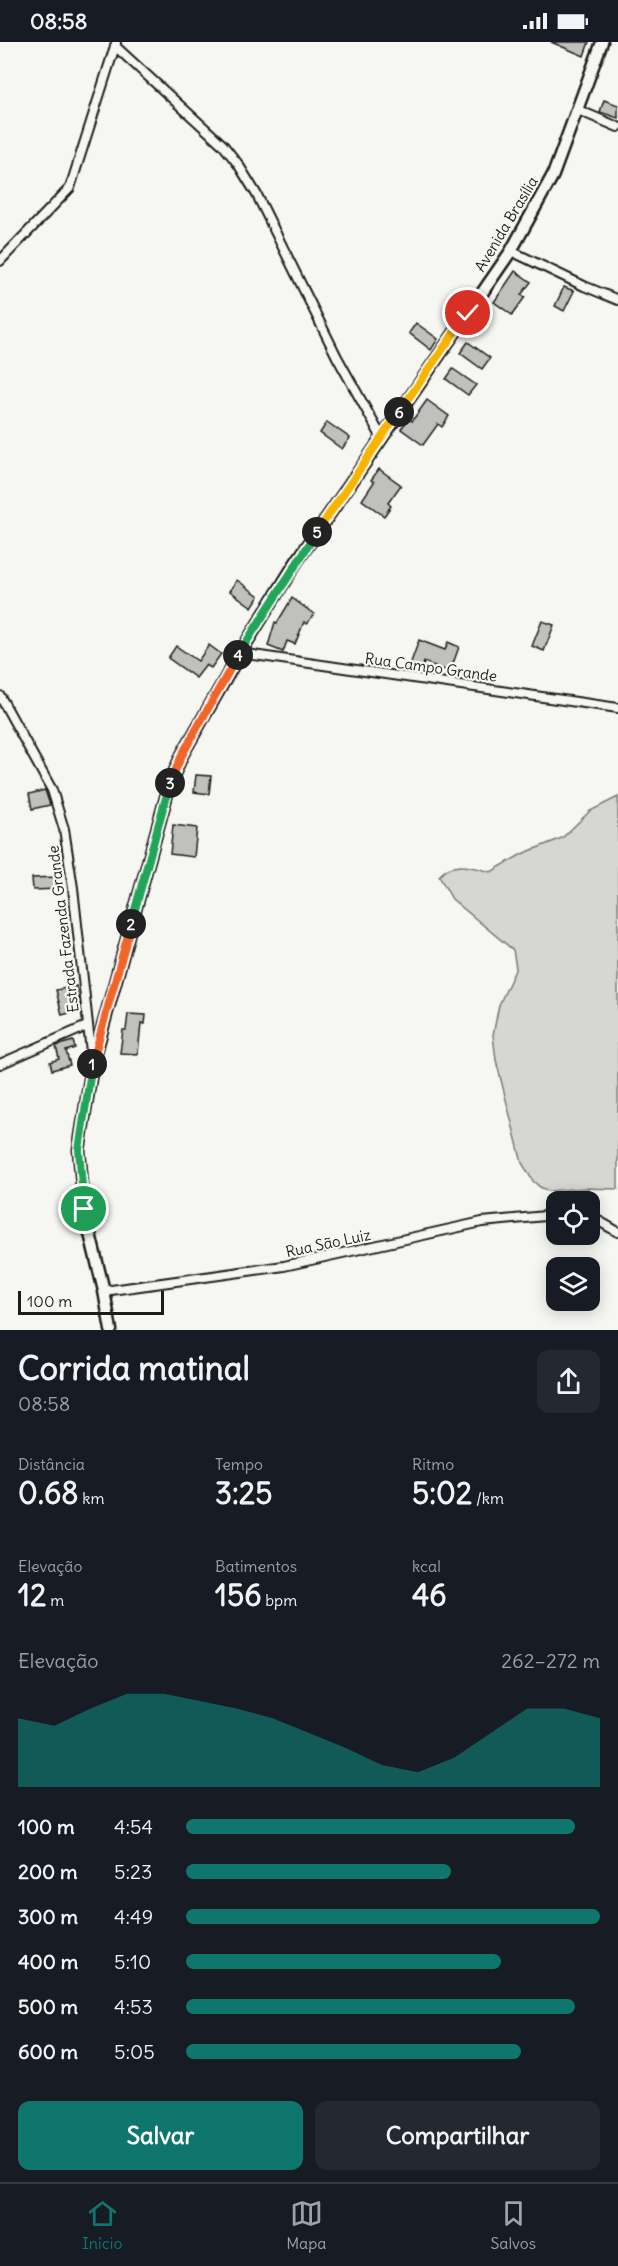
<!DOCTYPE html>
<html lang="pt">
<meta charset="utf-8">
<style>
:root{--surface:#171b24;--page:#242831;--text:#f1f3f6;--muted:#9ea1a6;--line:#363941;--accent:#0f766e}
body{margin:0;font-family:Delius,sans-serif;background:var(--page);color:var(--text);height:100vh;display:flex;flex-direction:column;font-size:22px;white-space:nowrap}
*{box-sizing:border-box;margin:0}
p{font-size:20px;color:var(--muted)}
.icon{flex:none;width:33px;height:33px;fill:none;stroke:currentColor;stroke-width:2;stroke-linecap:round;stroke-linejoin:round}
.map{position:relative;height:1288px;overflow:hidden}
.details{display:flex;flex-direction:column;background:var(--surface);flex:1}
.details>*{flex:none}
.controls{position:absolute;left:546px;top:1149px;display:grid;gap:12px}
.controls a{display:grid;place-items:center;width:54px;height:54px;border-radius:12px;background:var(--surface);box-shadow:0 3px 15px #0003;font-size:30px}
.scale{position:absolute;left:18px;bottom:15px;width:146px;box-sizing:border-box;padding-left:6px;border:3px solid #1c1c1c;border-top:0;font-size:16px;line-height:21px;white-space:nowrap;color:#1c1c1c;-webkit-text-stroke:4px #f6f6f2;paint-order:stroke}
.pin{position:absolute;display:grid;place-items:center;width:51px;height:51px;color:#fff;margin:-26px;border:3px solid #fff;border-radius:50%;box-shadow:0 2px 6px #0007}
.km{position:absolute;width:30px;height:30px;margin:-15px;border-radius:50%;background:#222;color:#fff;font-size:16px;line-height:30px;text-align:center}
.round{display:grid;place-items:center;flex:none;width:63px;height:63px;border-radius:12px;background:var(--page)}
.summary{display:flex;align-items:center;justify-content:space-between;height:102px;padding:0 18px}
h1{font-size:33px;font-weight:700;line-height:45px}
.stats{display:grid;grid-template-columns:repeat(3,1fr);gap:9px;height:102px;padding:6px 18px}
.stats div{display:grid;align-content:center}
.stats b{font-size:30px;font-weight:700}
.stats small{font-size:16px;font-weight:400}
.stats p{font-size:16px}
.chart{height:168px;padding:12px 18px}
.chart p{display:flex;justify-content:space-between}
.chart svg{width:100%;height:108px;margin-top:6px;fill:var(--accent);opacity:.7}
.cta{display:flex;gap:12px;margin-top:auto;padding:12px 18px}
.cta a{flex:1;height:69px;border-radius:12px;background:var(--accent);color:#fff;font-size:24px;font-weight:700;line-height:69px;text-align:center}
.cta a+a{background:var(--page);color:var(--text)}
ul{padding:0 18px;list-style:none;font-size:20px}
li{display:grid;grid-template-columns:96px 72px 1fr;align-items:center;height:45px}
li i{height:15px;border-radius:8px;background:var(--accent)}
.status{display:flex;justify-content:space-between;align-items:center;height:42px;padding:0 30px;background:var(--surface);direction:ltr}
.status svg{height:16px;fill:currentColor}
.menu{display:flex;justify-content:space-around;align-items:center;height:84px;border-top:2px solid var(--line);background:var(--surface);font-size:16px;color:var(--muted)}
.menu a{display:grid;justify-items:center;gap:3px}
.menu .current{color:var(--accent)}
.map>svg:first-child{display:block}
.green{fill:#d6d6d2;stroke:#797977;stroke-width:1.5}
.building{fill:#c0c0bd;stroke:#1c1c1c;stroke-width:1.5}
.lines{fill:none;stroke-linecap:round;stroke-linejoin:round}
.minor-casing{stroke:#1c1c1c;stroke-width:12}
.secondary-casing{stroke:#1c1c1c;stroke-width:15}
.minor{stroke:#f6f6f2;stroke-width:8}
.secondary{stroke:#f6f6f2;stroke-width:10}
.split-1-casing{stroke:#fff;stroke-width:12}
.split-2-casing{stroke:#fff;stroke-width:12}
.split-3-casing{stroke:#fff;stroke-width:12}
.split-4-casing{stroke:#fff;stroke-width:12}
.split-5-casing{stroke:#fff;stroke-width:12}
.split-6-casing{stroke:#fff;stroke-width:12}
.split-7-casing{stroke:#fff;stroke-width:12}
.split-1{stroke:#22a559;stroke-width:8}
.split-2{stroke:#f0652b;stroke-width:8}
.split-3{stroke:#22a559;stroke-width:8}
.split-4{stroke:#f0652b;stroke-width:8}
.split-5{stroke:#22a559;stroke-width:8}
.split-6{stroke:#f5b400;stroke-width:8}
.split-7{stroke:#f5b400;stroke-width:8}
.labels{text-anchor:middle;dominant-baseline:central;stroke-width:4.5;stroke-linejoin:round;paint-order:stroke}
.street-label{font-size:15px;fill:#1c1c1c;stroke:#f6f6f2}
</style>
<div class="status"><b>08:58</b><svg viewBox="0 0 49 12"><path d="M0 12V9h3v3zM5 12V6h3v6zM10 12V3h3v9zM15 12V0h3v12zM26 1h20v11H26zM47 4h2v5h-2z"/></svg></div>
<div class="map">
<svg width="618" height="1288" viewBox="0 0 618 1288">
<rect width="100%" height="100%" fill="#f6f6f2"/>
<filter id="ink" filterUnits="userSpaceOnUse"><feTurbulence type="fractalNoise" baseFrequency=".0167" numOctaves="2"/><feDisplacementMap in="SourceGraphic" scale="12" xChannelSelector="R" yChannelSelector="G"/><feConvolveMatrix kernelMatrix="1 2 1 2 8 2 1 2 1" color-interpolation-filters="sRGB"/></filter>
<g filter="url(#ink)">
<path class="green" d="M618,755V1147L584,1146L548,1149L540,1145L533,1139L522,1121L496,1018L493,993L499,963L516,926L513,908L452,857L439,834C453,818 472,825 491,830L522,812L562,796L590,769Z"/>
<g class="building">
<path d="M551,0H589L584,14Z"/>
<path d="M604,58L618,63V76L600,70Z"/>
<path d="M515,229L531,240L521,253L525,255L512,273L494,260Z"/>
<path d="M564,245L574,249L564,269L555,264Z"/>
<path d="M416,281L438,297L431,308L409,291Z"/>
<path d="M468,300L490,316L482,327L460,311Z"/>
<path d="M453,327L476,343L468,353L446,337Z"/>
<path d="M427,358L449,374L442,385L438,382L423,403L401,387L409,376L412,379Z"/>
<path d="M327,380L350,396L342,407L320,391Z"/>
<path d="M379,427L401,443L388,461L391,464L384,474L362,458L374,440L371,438Z"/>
<path d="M237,538L259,554L252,565L230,549Z"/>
<path d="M292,556L314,572L307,582L304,580L295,602L287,599L283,610L268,604L275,580L277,581Z"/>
<path d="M542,579L554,583L544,609L532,604Z"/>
<path d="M419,598L445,608L448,600L459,605L450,630L424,620L422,628L410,623Z"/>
<path d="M209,603L221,612L211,626L206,623L196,636L168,616L176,604L198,619Z"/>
<path d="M196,733L211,734L209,752L194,750Z"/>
<path d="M45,748L50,763L32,767L29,752Z"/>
<path d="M173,783L197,786L194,815L170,812Z"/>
<path d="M58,835V847L33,848L32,836Z"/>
<path d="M76,944L80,968L62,973L56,948Z"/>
<path d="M128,972L146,973L145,982L141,981L138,1012L120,1011L123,988H126Z"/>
<path d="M73,999L75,1006L66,1009L70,1023L52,1028L50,1020L59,1017L56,1004Z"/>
</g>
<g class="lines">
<defs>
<g id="minor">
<path d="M115,4L223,103L238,122L257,153L337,315L382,396"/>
<path d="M578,68L618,85"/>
<path d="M511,209L584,244L618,258"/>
<path d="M0,219L70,146L116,1"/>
<path d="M240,611L618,666"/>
<path d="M0,654L52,748L64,787L73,846L92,1019"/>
<path d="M0,1022L87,984"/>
<path d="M590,1174L618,1190"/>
<path d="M104,1249L284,1224L482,1180L556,1173"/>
</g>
<path id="secondary" d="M111,1288L104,1249L84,1167L79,1108L92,1024L170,741L182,713L240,611L297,519L511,209L553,133L602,0"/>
</defs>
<use href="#minor" class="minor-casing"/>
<use href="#secondary" class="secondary-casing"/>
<use href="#minor" class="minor"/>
<use href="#secondary" class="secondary"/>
</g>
</g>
<g class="lines" filter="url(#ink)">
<defs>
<path id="split-1" d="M84,1167L79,1108L92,1022"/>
<path id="split-2" d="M92,1022L131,882"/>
<path id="split-3" d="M131,882L170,741"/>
<path id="split-4" d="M170,741L182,713L238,613"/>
<path id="split-5" d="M238,613L317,490"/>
<path id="split-6" d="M317,490L399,370"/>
<path id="split-7" d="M399,370L468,271"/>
</defs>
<use href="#split-1" class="split-1-casing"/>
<use href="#split-2" class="split-2-casing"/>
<use href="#split-3" class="split-3-casing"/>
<use href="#split-4" class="split-4-casing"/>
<use href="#split-5" class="split-5-casing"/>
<use href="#split-6" class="split-6-casing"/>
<use href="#split-7" class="split-7-casing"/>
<use href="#split-1" class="split-1"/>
<use href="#split-2" class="split-2"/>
<use href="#split-3" class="split-3"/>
<use href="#split-4" class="split-4"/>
<use href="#split-5" class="split-5"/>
<use href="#split-6" class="split-6"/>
<use href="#split-7" class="split-7"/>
</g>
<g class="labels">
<g class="street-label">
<text transform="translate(506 182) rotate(-59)">Avenida Brasília</text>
<text transform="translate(431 625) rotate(8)">Rua Campo Grande</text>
<text transform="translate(63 887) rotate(-97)">Estrada Fazenda Grande</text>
<text transform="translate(328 1201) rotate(-12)">Rua São Luiz</text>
</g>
</g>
</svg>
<div class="controls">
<a><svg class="icon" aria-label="locate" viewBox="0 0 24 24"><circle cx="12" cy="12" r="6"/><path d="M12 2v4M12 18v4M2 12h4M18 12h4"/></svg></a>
<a><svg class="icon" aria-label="layers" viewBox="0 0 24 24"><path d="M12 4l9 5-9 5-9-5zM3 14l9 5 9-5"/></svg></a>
</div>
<div class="scale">100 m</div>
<div class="pin" style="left:84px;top:1167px;background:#1e9e55"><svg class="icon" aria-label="arrive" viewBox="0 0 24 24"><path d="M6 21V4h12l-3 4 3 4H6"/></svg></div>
<div class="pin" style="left:468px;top:271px;background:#d93025"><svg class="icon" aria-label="check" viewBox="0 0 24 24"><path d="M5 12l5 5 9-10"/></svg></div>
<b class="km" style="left:92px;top:1022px">1</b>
<b class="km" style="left:131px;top:882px">2</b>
<b class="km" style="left:170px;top:741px">3</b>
<b class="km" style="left:238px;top:613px">4</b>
<b class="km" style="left:317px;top:490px">5</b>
<b class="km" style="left:399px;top:370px">6</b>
</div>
<section class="details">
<div class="summary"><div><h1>Corrida matinal</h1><p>08:58</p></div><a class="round"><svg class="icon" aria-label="share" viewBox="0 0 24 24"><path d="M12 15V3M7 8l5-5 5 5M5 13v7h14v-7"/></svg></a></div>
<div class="stats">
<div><p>Distância</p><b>0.68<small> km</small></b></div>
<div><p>Tempo</p><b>3:25</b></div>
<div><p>Ritmo</p><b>5:02<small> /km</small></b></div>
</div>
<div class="stats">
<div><p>Elevação</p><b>12<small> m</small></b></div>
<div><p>Batimentos</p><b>156<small> bpm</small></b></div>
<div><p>kcal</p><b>46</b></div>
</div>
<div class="chart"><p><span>Elevação</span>262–272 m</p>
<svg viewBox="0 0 160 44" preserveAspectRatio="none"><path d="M0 44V16L10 19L20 12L30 6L40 6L50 9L60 12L70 16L80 22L90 28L100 35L110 38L120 32L130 22L140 12L150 12L160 16V44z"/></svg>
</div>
<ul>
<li><b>100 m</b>4:54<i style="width:94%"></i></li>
<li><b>200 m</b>5:23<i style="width:64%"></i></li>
<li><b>300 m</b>4:49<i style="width:100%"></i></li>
<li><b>400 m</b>5:10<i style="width:76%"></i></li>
<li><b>500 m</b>4:53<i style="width:94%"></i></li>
<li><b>600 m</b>5:05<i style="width:81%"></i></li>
</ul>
<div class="cta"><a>Salvar</a><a>Compartilhar</a></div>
</section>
<nav class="menu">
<a class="current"><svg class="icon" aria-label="home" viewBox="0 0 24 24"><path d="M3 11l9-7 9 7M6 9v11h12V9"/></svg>Início</a>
<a><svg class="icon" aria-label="map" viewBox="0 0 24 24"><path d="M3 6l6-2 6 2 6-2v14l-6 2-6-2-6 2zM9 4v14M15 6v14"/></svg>Mapa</a>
<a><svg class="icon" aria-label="saved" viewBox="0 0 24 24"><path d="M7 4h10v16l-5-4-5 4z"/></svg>Salvos</a>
</nav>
